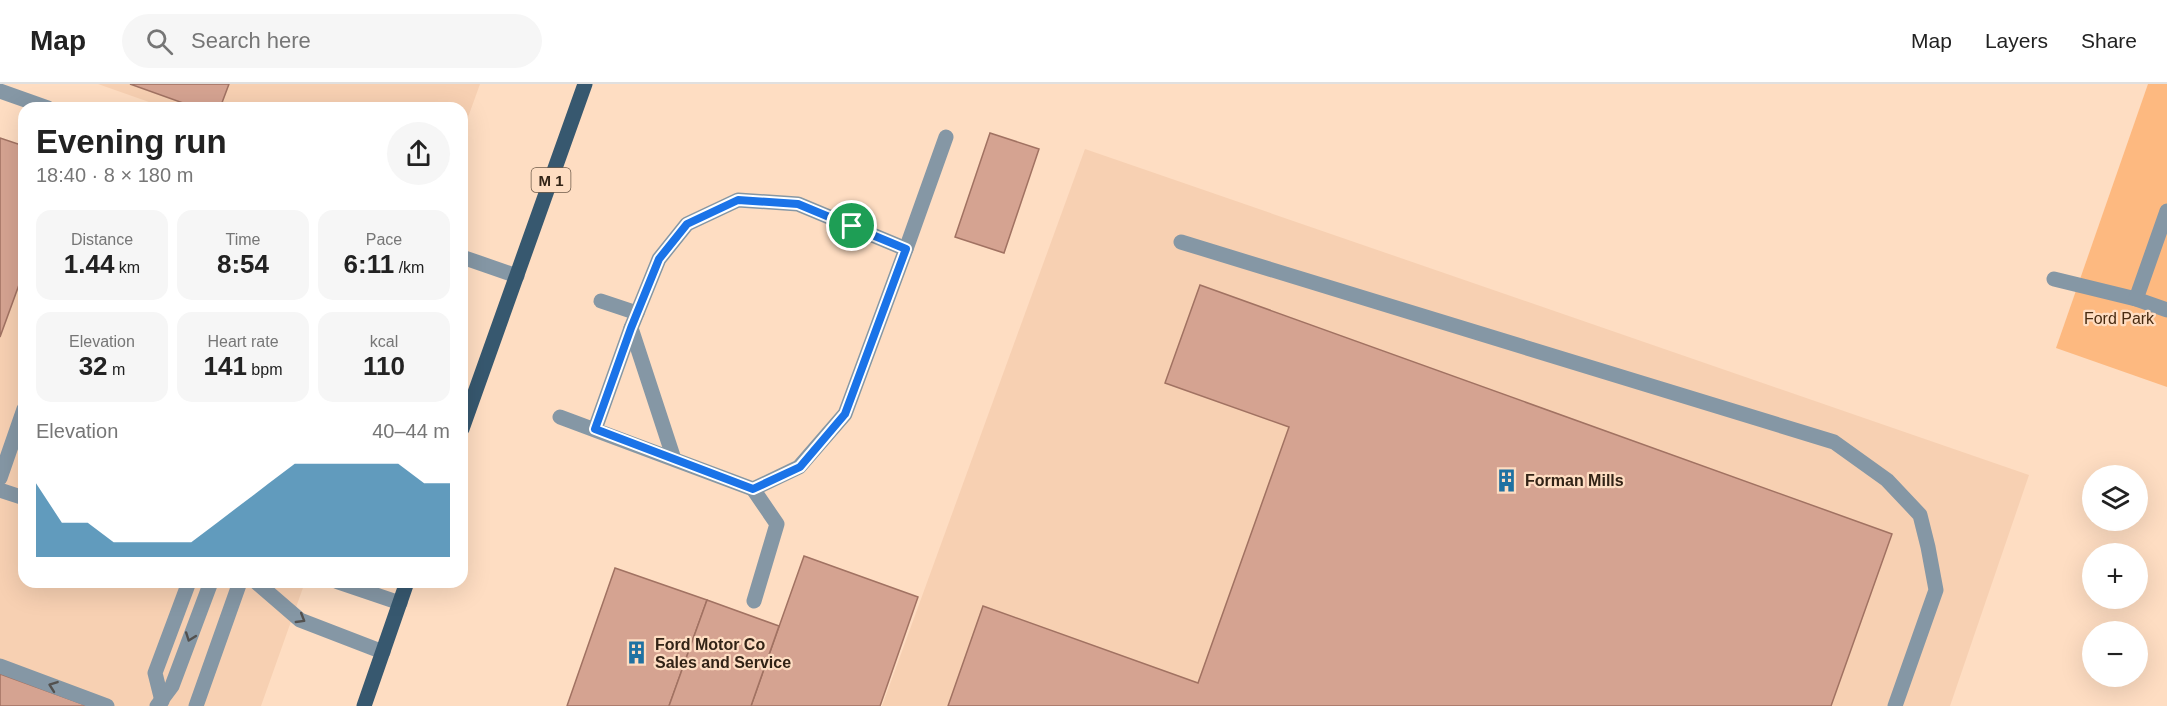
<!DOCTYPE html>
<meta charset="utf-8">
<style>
:root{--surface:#fff;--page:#f6f6f6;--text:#222;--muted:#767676;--line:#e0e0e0;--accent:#1f71a2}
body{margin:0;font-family:Arial,sans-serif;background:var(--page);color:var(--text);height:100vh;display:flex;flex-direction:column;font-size:22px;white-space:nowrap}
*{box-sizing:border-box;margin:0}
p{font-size:20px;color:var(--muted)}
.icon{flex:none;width:33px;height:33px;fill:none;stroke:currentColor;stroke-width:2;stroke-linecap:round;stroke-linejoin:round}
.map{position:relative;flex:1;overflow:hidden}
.sheet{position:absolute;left:18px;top:18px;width:450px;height:486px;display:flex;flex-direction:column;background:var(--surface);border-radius:18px;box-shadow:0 6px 24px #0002}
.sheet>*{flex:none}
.fabs{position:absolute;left:2082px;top:381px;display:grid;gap:12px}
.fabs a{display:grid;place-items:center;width:66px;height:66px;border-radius:50%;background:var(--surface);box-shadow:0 6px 24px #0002;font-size:30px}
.pin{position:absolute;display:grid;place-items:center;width:51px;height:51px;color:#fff;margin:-26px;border:3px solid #fff;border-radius:50%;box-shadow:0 2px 6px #0007}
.round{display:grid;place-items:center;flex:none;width:63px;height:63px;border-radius:32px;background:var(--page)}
.overview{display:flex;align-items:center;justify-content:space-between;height:102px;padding:0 18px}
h1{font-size:33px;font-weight:700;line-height:45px}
.stats{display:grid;grid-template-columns:repeat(3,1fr);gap:9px;height:102px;padding:6px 18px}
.stats div{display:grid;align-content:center;border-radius:15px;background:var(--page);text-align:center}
.stats b{font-size:26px;font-weight:700}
.stats small{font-size:16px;font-weight:400}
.stats p{font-size:16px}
.chart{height:168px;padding:12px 18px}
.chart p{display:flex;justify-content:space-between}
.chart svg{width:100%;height:108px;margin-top:6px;fill:var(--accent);opacity:.7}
header{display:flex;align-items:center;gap:36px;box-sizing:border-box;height:84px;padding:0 30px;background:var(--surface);border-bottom:2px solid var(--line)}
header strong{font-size:28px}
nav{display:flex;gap:33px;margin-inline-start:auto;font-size:21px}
.search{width:420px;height:54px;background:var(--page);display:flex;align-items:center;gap:15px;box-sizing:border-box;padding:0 21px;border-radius:33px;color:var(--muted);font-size:22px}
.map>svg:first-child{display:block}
.built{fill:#f7d0b2}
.green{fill:#fdb980}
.building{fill:#d5a391;stroke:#a17262;stroke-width:1.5}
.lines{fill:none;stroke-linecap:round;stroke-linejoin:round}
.minor{stroke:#8597a5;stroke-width:15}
.major{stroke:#37586f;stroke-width:15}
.oneway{stroke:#53514f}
.route-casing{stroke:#fff;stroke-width:12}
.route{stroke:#1a73e8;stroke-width:8}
.labels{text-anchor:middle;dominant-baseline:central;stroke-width:4.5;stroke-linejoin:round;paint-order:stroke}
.shield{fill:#feddc2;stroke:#6f5b4a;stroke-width:1.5}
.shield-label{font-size:15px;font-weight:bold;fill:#322316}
.park-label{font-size:16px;fill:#482b11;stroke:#feddc2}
.poi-label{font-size:16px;font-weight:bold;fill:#322316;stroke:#feddc2;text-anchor:start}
</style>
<header>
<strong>Map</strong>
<div class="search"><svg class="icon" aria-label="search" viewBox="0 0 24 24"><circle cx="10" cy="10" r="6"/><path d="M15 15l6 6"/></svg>Search here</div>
<nav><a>Map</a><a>Layers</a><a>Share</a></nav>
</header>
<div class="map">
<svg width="2167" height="622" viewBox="0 0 2167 622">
<rect width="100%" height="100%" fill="#feddc2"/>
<g class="built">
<path d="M98,0H480L462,50V24H166Z"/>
<path d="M0,58L24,67V498H305L261,622H0Z"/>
<path d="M1085,65L2029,391L1950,622H882Z"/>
</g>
<path class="green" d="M2148,0H2167V303L2056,264Z"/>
<g class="building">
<path d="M130,0H229L220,24H197Z"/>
<path d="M990,49L1039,65L1004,169L955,153Z"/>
<path d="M0,54L24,62V187L0,253Z"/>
<path d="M1200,201L1892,450L1831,622H948L983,522L1198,599L1289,343L1165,299Z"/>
<path d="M804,472L918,513L880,622H751Z"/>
<path d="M615,484L707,516L669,622H567Z"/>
<path d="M707,516L779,542L751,622H669Z"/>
<path d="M0,590L88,622H0Z"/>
</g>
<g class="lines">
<g class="minor">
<path d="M0,7L48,24"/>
<path d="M1181,158L1834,358L1887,396L1920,431L1928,463L1936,506L1895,622"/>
<path d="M906,165L946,53"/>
<path d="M462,173L517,192"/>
<path d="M2054,195L2136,215L2167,226"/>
<path d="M2136,215L2167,127"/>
<path d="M601,217L637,229"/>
<path d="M631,244L674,375"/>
<path d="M560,333L753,405L799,383L845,330L906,165L798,120L738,116L687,140L659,175L631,244L595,345"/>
<path d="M0,394L24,325"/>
<path d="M753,405L777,440L754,517"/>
<path d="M0,406L24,414"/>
<path d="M256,498L300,536L383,568"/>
<path d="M338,498L400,519"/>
<path d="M0,582L107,622"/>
<path d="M162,617L155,589L189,498"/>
<path d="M157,622L172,602L211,498"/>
<path d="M196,622L240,498"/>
</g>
<g class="major">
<path d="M462,345L585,0"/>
<path d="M364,622L407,498"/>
</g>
</g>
<defs><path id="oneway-chevron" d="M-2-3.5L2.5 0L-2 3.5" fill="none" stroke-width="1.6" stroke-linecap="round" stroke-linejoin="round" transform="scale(1.5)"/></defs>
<g class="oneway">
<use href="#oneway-chevron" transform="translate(301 535) rotate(31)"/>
<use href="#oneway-chevron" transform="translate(190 553) rotate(110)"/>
<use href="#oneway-chevron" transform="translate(53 602) rotate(-160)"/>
</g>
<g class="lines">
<defs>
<path id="route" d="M738,116L798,120L906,165L845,330L800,383L753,405L595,345L631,244L659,175L687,140Z"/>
</defs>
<use href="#route" class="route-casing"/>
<use href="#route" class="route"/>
</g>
<defs>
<symbol id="building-bare" viewBox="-9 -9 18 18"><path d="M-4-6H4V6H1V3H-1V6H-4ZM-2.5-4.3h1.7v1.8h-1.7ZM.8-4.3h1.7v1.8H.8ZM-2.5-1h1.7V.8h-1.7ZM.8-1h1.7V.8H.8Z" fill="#1f71a2" stroke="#feddc2" stroke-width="2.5" paint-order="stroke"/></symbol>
</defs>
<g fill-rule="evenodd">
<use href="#building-bare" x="1490" y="380" width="33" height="33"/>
<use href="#building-bare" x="620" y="552" width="33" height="33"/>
</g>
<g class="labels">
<rect class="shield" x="531.5" y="84" width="39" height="24" rx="4.5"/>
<g class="shield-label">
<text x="551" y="96">M 1</text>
</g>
<g class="park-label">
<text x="2119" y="234">Ford Park</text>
</g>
<g class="poi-label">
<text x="1525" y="396">Forman Mills</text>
<text x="655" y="560">Ford Motor Co<tspan x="655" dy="18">Sales and Service</tspan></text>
</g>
</g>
</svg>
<div class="fabs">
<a><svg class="icon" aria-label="layers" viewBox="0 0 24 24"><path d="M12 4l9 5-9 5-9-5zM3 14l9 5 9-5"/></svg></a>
<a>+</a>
<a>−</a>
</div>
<div class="pin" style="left:852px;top:142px;background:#1e9e55"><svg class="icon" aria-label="arrive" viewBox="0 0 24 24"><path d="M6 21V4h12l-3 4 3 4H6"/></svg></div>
<section class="sheet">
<div class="overview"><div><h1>Evening run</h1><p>18:40 · 8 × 180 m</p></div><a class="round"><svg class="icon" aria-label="share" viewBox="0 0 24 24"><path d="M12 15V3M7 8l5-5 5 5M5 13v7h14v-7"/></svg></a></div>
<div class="stats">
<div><p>Distance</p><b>1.44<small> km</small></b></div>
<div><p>Time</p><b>8:54</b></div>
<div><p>Pace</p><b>6:11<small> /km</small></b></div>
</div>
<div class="stats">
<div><p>Elevation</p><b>32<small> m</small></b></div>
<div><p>Heart rate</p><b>141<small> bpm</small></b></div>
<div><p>kcal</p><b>110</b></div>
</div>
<div class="chart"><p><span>Elevation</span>40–44 m</p>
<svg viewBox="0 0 160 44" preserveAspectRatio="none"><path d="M0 44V14L10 30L20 30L30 38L40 38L50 38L60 38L70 30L80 22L90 14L100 6L110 6L120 6L130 6L140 6L150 14L160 14V44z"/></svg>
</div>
</section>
</div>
